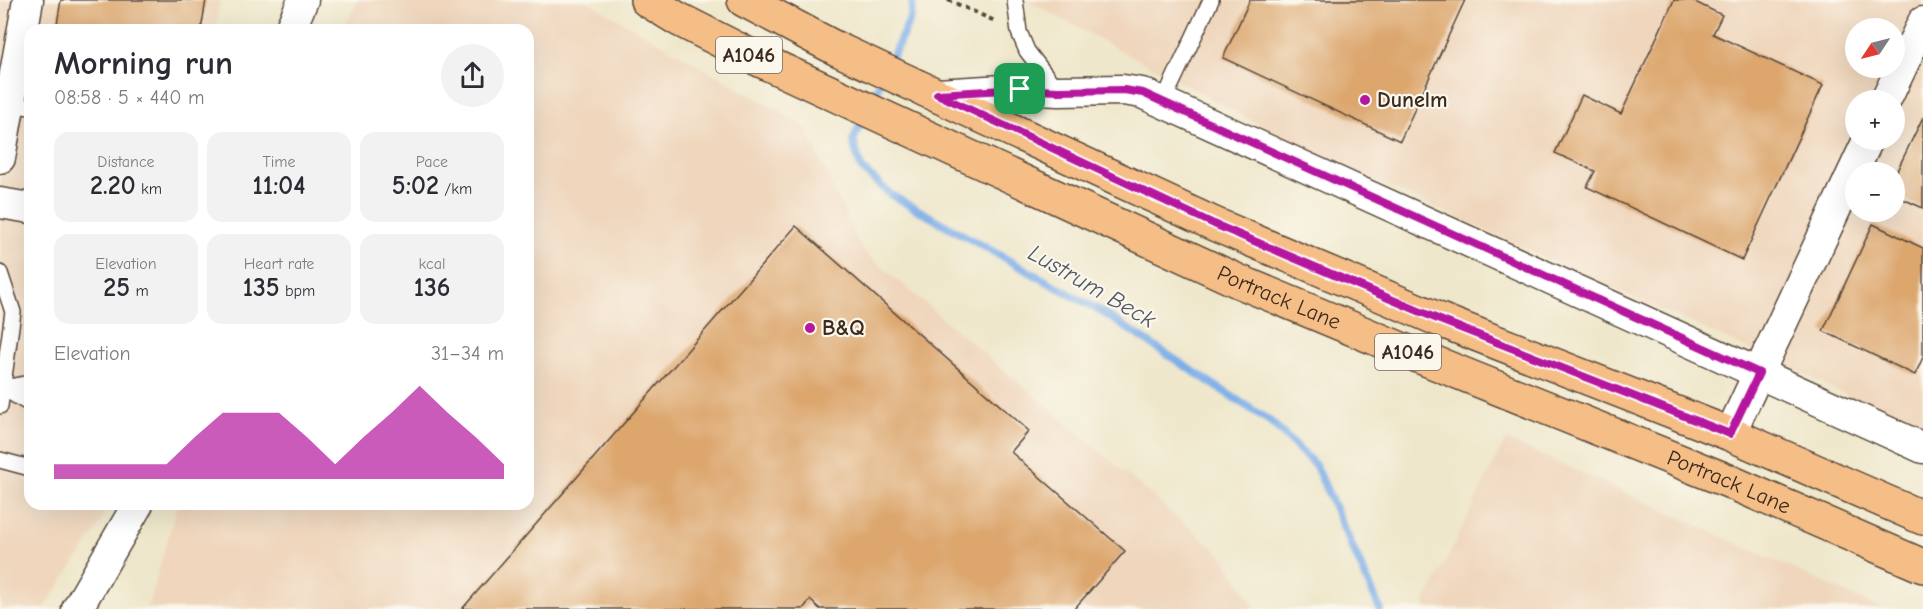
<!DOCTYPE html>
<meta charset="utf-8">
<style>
:root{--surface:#fff;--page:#f2f2f3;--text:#2b2b33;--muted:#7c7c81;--accent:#b5179e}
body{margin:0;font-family:"Comic Neue",sans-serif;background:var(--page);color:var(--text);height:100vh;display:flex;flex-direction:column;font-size:22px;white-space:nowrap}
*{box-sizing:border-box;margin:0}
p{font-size:20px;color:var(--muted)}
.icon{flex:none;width:33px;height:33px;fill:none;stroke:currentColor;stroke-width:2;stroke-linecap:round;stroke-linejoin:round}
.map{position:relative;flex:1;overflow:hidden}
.drawer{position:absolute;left:24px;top:24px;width:510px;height:486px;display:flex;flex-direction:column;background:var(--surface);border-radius:18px;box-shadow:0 6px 24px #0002}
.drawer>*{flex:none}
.needle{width:39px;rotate:235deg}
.controls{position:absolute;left:1845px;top:18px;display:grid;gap:12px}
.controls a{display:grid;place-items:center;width:60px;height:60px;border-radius:50%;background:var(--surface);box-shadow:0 6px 24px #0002;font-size:30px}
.pin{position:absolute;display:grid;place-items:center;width:51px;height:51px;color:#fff;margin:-26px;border-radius:12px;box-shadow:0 3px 9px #0006}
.round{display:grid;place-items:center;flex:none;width:63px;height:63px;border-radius:32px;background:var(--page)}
.head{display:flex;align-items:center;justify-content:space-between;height:102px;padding:0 30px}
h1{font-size:33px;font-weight:600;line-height:45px}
.figures{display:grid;grid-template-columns:repeat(3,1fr);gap:9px;height:102px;padding:6px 30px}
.figures div{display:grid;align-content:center;border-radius:15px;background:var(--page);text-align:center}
.figures b{font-size:26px;font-weight:600}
.figures small{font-size:16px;font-weight:400}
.figures p{font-size:16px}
.chart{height:168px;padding:12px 30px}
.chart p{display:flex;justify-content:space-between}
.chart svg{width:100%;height:108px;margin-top:6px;fill:var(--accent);opacity:.7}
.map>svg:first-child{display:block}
.built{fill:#efd6bc;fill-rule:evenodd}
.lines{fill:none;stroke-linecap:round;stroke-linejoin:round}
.stream{stroke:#7baee8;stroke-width:8}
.building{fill:#dca66d}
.service-casing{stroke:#564638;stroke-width:18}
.minor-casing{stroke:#564638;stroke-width:33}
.primary-casing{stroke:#564638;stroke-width:36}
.path{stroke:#564638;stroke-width:4;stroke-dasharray:4.5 4.5;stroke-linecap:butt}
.service{stroke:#fff;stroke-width:15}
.minor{stroke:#fff;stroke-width:30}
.primary{stroke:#f6be87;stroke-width:33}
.route-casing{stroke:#fff;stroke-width:12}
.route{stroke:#b5179e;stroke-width:8}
.poi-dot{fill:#b5179e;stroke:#fbf7ec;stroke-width:2}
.labels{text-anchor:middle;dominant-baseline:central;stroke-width:4.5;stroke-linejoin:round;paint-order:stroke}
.shield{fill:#fbf7ec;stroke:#75685c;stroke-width:1.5}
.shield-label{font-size:21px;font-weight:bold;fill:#3b2a1e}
.poi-label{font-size:22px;font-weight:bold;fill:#3b2a1e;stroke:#fbf7ec;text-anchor:start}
.street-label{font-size:22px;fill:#3b2a1e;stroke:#fbf7ec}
.water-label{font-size:24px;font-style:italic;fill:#515865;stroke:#fbf7ec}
</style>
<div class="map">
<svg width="1923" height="609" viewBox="0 0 1923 609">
<rect width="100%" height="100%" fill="#fbf7ec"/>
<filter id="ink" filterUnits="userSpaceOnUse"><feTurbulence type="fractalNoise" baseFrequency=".0167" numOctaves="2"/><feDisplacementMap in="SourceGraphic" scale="12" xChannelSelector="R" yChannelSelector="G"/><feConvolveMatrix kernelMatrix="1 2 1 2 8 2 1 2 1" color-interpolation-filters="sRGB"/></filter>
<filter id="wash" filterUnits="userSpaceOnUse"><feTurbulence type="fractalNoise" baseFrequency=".008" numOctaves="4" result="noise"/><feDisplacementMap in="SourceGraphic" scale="24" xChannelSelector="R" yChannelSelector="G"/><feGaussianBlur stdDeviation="1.35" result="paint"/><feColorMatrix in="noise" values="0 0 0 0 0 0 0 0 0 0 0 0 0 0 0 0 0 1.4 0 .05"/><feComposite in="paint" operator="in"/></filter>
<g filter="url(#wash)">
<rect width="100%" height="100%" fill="#efe7cb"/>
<g class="built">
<path d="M0,0H220L216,30H30V504H107L100,525L44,609H0Z"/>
<path d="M359,0H585L805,126L862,250L1224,557L1256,609H147L178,504H528V30H342Z"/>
<path d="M1026,0H1923V432L1788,367L1309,151ZM1856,28H1894V68H1856ZM1856,100H1894V140H1856ZM1856,172H1894V212H1856Z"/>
<path d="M1506,439L1882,609H1428L1425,603Z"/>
</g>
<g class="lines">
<g class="stream">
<path d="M888,66L911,17L913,0"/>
<path d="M870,105L882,78"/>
<path d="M864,116L853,141L861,168L891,195L1102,312L1271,422L1316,466L1380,609"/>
</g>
</g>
<g id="blocks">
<g class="building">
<path d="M61,0H206L201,30H56Z"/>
<path d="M1250,0H1465L1400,141L1223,58Z"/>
<path d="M1674,0H1691L1722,15L1713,34L1823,85L1742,260L1587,187L1595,171L1555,153L1582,95L1621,114Z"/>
<path d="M1923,117V208L1894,195V177Z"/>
<path d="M1873,224L1923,248V357L1915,375L1823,331Z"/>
<path d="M796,226L1029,431L1011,452L1125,551L1074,609H820L810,600L803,609H462Z"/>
</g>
</g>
</g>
<g filter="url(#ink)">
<use href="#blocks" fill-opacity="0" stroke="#564638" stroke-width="1.5"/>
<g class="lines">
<defs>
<g id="service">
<path d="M1015,0L1019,32L1027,51L1057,90"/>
<path d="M1163,102L1211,0"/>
<path d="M10,104L30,107"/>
<path d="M0,273L13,312L0,406"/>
<path d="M3,388L30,404"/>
<path d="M3,388L30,383"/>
<path d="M0,460L30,468"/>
</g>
<g id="minor">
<path d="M290,30L303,0"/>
<path d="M937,94L1020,89L1058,91L1123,90L1142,93L1923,448"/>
<path d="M1886,100L1923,22"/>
<path d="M0,158L28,0"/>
<path d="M0,203L30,208"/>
<path d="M1730,434L1868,140"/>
<path d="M77,609L138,504"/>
</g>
<g id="primary">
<path id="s1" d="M647,0L678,19L747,54L1238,281L1413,354L1726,480L1923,566"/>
<path d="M744,0L837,49L1214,224L1440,320L1730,434L1923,518"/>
</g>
</defs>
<use href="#service" class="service-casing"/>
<use href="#minor" class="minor-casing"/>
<use href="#primary" class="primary-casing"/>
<path class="path" d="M948,0L997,22"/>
<use href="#service" class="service"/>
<use href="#minor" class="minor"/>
<use href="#primary" class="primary"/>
</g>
</g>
<g class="lines" filter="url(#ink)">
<defs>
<path id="route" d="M1020,89L1058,91L1124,90L1143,93L1759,373L1730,434L1440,320L1214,224L937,94Z"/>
</defs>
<use href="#route" class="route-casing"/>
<use href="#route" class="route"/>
</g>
<g class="poi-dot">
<circle cx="1365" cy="100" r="6"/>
<circle cx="810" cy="328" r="6"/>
</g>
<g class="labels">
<g class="shield">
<rect x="716" y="37" width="66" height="36" rx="4.5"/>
<rect x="1375" y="334" width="66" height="36" rx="4.5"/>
</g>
<g class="shield-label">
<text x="749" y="55">A1046</text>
<text x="1408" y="352">A1046</text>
</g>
<g class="poi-label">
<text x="1377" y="100">Dunelm</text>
<text x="822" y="328">B&amp;Q</text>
</g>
<g class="street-label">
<text stroke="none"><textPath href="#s1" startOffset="699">Portrack Lane</textPath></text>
<text stroke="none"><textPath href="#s1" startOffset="1185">Portrack Lane</textPath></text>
</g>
<g class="water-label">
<text transform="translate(1092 286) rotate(30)">Lustrum Beck</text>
</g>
</g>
</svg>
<div class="controls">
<a><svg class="needle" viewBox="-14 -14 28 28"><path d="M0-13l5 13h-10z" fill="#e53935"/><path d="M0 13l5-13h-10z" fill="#7c7c81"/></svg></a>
<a>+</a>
<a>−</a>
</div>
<div class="pin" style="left:1020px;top:89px;background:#1e9e55"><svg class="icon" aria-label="arrive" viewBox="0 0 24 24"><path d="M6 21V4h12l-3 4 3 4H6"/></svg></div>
<section class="drawer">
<div class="head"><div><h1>Morning run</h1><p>08:58 · 5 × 440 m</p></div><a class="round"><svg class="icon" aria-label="share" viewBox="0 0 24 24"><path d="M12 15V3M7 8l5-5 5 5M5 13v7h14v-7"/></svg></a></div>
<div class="figures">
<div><p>Distance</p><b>2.20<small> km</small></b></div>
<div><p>Time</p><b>11:04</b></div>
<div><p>Pace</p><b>5:02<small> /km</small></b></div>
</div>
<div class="figures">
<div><p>Elevation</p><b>25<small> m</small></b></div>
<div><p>Heart rate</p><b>135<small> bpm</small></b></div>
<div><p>kcal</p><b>136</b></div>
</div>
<div class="chart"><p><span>Elevation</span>31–34 m</p>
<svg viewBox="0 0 160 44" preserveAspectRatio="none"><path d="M0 44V38L10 38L20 38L30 38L40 38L50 27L60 17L70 17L80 17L90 27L100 38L110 27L120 17L130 6L140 17L150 27L160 38V44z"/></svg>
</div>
</section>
</div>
